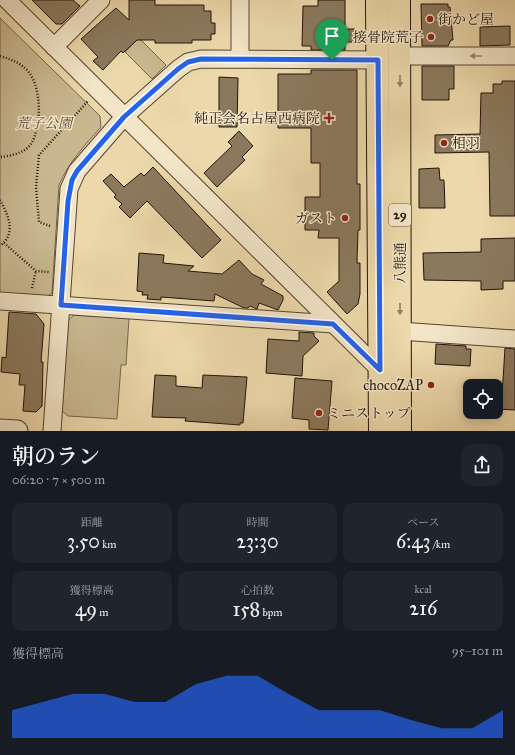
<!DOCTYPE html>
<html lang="ja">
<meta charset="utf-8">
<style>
:root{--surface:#171b24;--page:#20242c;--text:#f1f3f6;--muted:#9ea1a6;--accent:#2563eb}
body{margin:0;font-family:"IM FELL Great Primer","Noto Serif JP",serif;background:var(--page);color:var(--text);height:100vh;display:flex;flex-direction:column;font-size:15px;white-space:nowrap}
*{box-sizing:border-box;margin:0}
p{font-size:13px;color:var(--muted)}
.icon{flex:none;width:22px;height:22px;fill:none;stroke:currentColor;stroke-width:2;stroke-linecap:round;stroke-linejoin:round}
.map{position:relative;height:431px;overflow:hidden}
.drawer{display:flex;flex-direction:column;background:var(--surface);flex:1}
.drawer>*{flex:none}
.tools{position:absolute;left:463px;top:379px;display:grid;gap:8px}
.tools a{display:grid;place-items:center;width:40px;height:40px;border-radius:8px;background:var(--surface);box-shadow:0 2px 10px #0003;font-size:20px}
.pin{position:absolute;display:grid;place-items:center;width:34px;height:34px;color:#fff;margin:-41px -17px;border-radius:50% 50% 50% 0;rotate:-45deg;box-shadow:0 0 4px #0007}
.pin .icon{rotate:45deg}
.round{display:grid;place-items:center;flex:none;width:42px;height:42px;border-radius:12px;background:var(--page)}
.overview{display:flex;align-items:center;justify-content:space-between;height:68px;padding:0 12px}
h1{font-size:22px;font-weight:600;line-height:30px}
.stats{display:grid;grid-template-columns:repeat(3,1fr);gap:6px;height:68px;padding:4px 12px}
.stats div{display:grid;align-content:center;border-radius:10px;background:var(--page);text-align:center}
.stats b{font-size:20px;font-weight:600}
.stats small{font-size:11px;font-weight:400}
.stats p{font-size:11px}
.chart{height:112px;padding:8px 12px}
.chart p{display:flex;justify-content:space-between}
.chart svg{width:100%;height:72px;margin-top:4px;fill:var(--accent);opacity:.7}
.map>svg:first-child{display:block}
.green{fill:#c9b78f;stroke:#75654c}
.building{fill:#8b795d;stroke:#21130a}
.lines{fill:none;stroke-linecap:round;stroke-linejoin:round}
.minor-casing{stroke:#544432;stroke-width:19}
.tertiary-casing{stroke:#544432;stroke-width:23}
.primary-casing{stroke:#21130a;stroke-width:24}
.path{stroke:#21130a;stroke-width:2.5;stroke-dasharray:1 2;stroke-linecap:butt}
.minor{stroke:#f3e6c8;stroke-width:17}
.tertiary{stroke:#f3e6c8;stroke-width:21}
.primary{stroke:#ecd8aa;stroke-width:22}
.oneway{fill:#948772}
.oneway2{fill:#917f62}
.route-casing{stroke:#fff;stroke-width:8}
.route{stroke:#2563eb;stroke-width:5}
.poi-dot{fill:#8f2418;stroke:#f3e6c8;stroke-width:1.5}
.labels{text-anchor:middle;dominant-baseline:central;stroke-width:3;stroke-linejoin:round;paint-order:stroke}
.shield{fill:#f3e6c8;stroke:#605243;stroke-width:1}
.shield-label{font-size:13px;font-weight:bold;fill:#21130a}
.poi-label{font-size:14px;fill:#21130a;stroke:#f3e6c8;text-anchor:end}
.park-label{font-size:14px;font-style:italic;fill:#5c4c39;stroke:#f3e6c8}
.street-label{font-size:14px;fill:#21130a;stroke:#f3e6c8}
</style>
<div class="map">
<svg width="515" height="431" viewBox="0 0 515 431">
<rect width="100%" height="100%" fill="#ecd8aa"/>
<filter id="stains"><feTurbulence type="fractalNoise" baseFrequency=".005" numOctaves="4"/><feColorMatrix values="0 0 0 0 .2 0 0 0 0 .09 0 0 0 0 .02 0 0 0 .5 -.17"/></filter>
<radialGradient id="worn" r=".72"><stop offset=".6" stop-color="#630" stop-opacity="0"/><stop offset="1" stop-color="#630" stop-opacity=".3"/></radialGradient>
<g class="green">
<path d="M0,18L100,116L101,127C84,146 69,162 59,185L52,293L46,297L0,294Z"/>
<path d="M139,38L166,65L152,79L125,52Z"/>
<path d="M74,315L129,318L126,365H121L117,419L68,416L61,410L67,321Z"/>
</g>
<g class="building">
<path d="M32,0H73L80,6L62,24H56Z"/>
<path d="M129,0H155V5H204V11H211V23H215V34H211V40H192V43H155V40H137L123,53L121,51L103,70L93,61L98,57L81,39L116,8L129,20Z"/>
<path d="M318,0H345V29H355L354,42H345V50H311V46H302L303,6H318Z"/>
<path d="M421,4H448V7H450L453,40H451L448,46H422Z"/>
<path d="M510,26V45L480,46V27Z"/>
<path d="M422,66H454V89H449V100H422Z"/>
<path d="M311,70H357V184H360V230H358L357,263H360V294L358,304L347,314L327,292L339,281V238H318L319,230H305V197H320V163H311V128H278V74H311Z"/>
<path d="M219,77L238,78L237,127H219Z"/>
<path d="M502,81H515V216H490L489,152L435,153V135L480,134L481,93H493V84H502Z"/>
<path d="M239,131L253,146L242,157L245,160L217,187L204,173L232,146L228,142Z"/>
<path d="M153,167L221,240L202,258L147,201L130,218L119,207L122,204L114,197L116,195L103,181L111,174L124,187L141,173L144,176Z"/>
<path d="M439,168L440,180H444L445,208H419V169Z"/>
<path d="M515,238V281H503V289L481,290V281L424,280L423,253L481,252V239Z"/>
<path d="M139,253L164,255L163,263L194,266L188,271L222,274L239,260L252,274L264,280L261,284L283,296V300L278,310L259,303L257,309L250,306L248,308H244L215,294L214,301L161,297V300L147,299L148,295H142L143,292L137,291Z"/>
<path d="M9,312L36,314L44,324L41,362H43L42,406L36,412L23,411L25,385H19L20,374L1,372L2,357L6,358Z"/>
<path d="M299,332L314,333V336L319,341L303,356L302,376L266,373L268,339L299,341Z"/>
<path d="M436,344L466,346V349H471L470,366L435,364Z"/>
<path d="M505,348L515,349V410L496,409V395L502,396Z"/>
<path d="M155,375L176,376V386L202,388L203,375L247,377L243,423H240V425L185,421L186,418L152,417Z"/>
<path d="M295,378L332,381L328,430L309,429V420L292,418Z"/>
</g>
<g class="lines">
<defs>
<g id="minor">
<path d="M7,0L380,370"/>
<path d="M240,0V59"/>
<path d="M54,47L101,0"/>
<path d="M400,56H515"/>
<path d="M0,301L333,324"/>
<path d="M400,331L515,339"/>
<path d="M52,431L69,189L77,171L124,117L178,69L188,62L201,59L378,60"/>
</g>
<path id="tertiary" d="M0,430L17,431"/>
<g id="primary">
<path d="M377,0L380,431"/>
<path d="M399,0L400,431"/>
</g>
</defs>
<use href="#minor" class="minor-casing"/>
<use href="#tertiary" class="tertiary-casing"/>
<use href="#primary" class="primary-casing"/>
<g class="path">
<path d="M0,56C10,59 19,62 27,70C42,86 42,126 31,144C25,153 10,156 0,157"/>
<path d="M0,200C8,215 17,233 0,246"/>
<path d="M50,226L39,222L36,187L39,155L88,101"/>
<path d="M4,243L36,271L49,272"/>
<path d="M32,288L36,271"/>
</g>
<use href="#minor" class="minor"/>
<use href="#tertiary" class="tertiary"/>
<use href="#primary" class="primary"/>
</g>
<defs><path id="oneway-solid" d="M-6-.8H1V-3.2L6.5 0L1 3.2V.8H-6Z"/></defs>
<use class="oneway" href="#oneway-solid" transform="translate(476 56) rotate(180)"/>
<g class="oneway2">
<use href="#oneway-solid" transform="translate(400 81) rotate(90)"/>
<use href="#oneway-solid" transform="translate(400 309) rotate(90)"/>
</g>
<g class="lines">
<defs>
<path id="route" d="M201,59L378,60L380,370L333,324L61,305L68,201L72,180L77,171L124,117L178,69L188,62Z"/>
</defs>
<use href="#route" class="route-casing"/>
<use href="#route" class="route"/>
</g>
<g class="poi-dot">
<circle cx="430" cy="19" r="4"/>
<circle cx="431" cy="37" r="4"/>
<path d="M327 112h4v4h4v4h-4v4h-4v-4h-4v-4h4z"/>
<circle cx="444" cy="143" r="4"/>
<circle cx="345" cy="218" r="4"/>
<circle cx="431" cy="385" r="4"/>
<circle cx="319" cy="413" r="4"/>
</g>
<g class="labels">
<rect class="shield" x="389" y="204" width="22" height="22" rx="3"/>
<g class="shield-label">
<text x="400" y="215">29</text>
</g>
<g class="poi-label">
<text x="438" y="19" text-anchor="start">街かど屋</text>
<text x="423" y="37">接骨院荒子</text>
<text x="320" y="118">純正会名古屋西病院</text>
<text x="452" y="143" text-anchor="start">相羽</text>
<text x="337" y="218">ガスト</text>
<text x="423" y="385">chocoZAP</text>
<text x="327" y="413" text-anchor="start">ミニストップ</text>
</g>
<g class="park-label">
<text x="44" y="123">荒子公園</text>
</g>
<g class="street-label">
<text transform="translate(400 263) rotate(-90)">八熊通</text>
</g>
</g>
<rect width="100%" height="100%" filter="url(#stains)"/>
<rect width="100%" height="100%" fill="url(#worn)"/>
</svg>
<div class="tools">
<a><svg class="icon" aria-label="locate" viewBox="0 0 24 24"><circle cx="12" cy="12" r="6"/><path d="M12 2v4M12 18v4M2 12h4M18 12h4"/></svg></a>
</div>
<div class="pin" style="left:332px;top:60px;background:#1e9e55"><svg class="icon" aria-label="arrive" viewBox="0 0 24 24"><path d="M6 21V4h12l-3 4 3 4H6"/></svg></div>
</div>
<section class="drawer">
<div class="overview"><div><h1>朝のラン</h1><p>06:20 · 7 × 500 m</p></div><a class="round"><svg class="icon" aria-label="share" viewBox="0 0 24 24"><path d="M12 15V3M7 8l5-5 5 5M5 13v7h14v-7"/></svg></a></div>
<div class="stats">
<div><p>距離</p><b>3.50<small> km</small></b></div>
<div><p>時間</p><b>23:30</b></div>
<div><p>ペース</p><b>6:43<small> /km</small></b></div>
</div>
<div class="stats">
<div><p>獲得標高</p><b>49<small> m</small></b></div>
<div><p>心拍数</p><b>158<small> bpm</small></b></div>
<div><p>kcal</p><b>216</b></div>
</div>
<div class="chart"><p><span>獲得標高</span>95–101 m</p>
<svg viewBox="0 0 160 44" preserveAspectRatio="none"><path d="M0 44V27L10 22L20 17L30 17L40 22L50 22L60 11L70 6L80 6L90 17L100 27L110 27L120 27L130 33L140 38L150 38L160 27V44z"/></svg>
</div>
</section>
